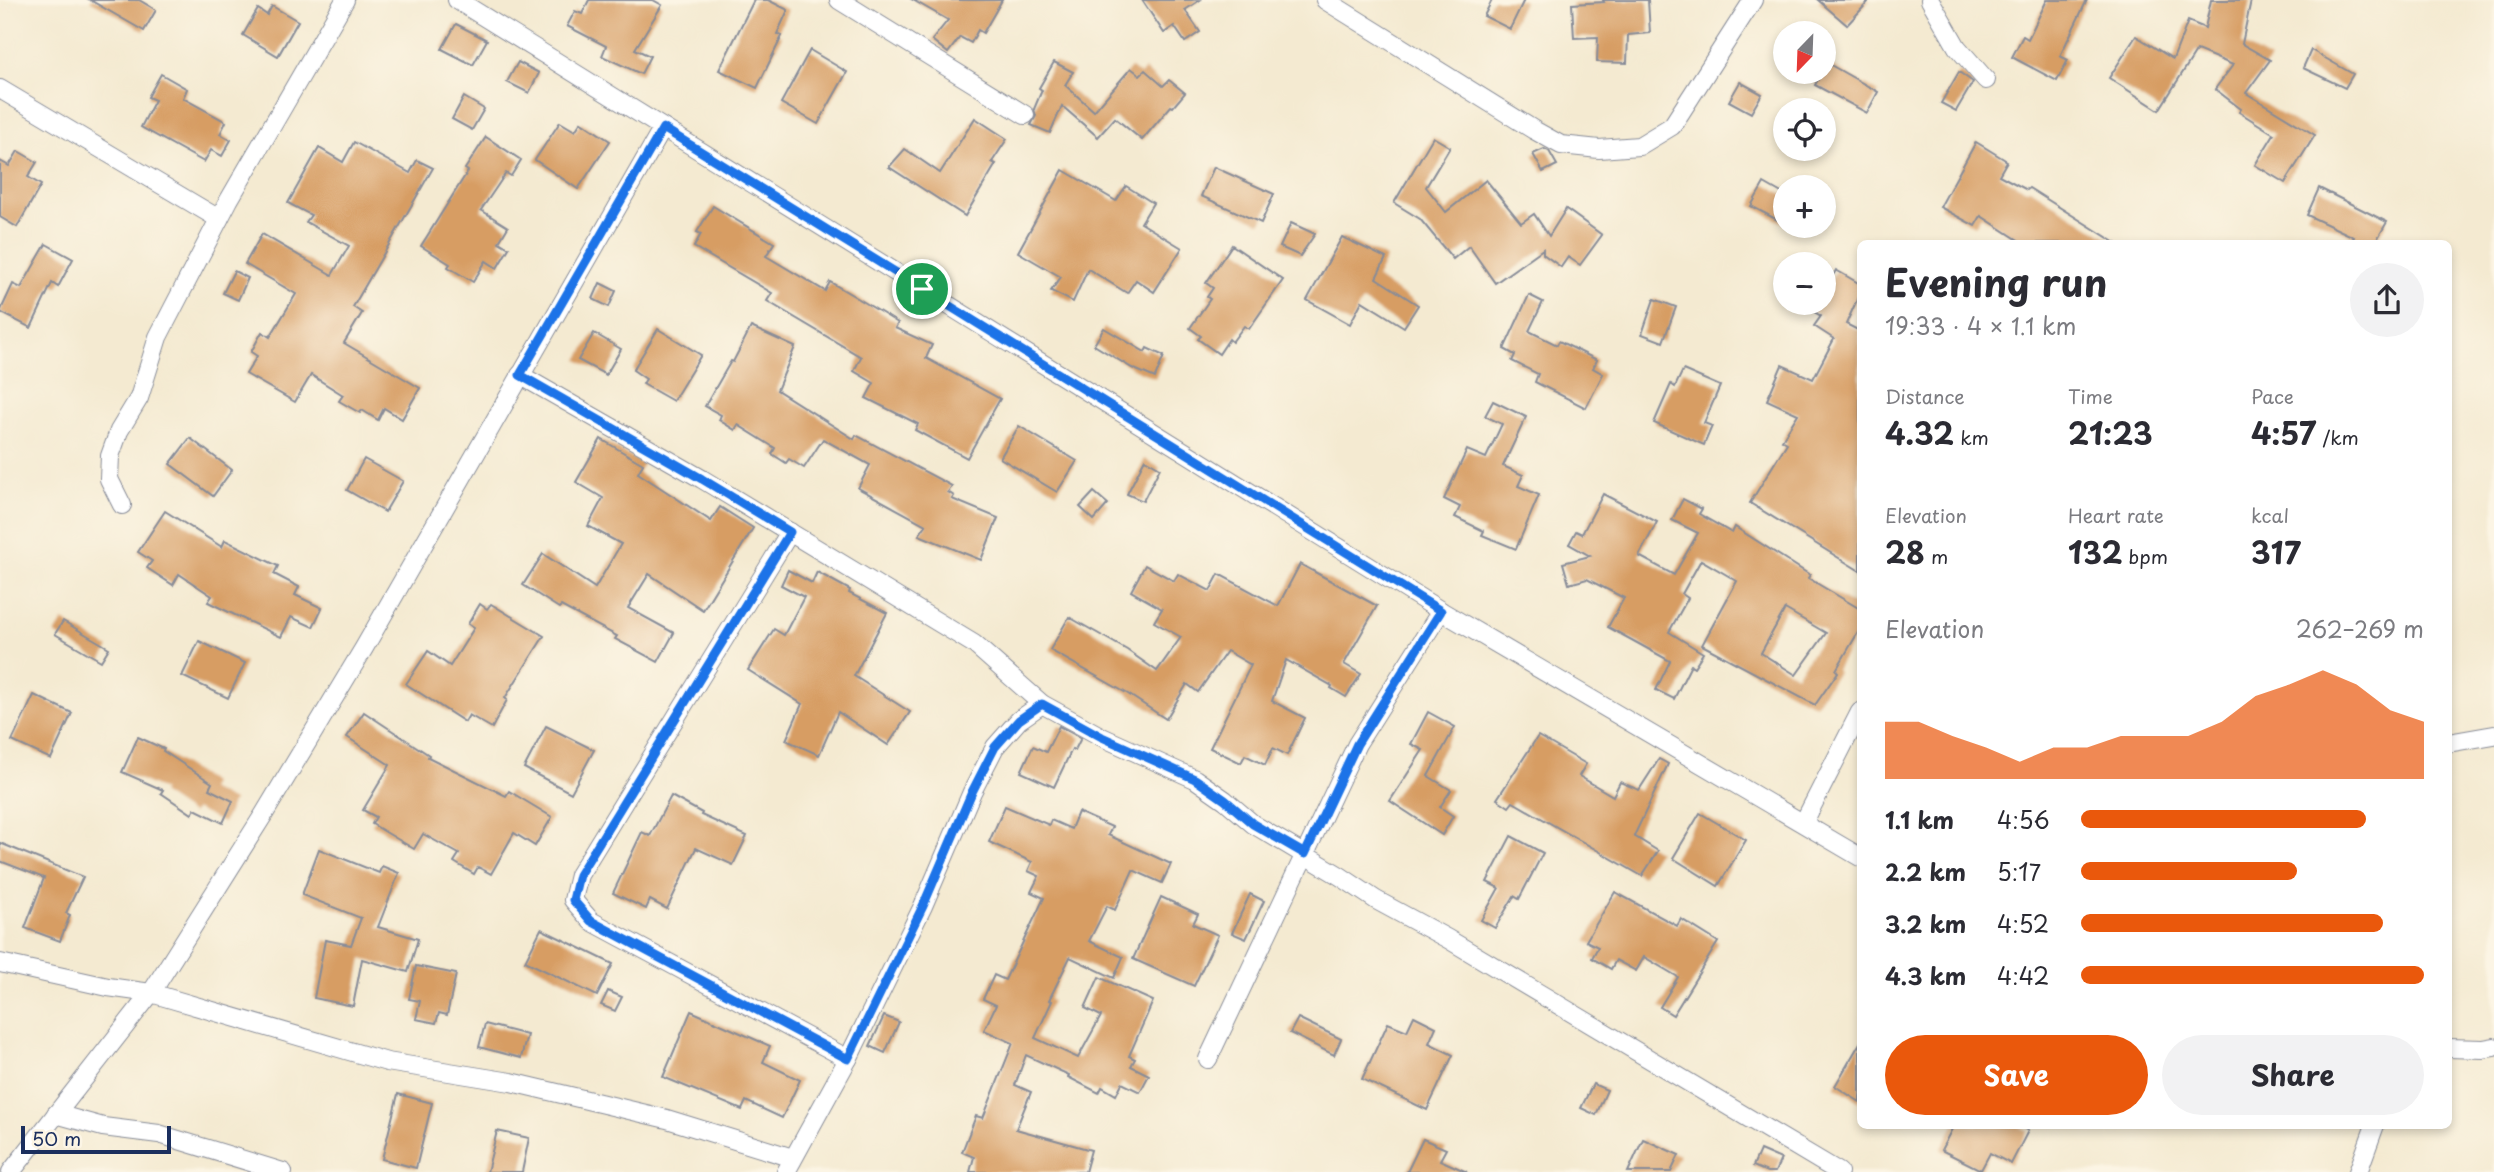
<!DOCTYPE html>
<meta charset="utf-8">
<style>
:root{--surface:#fff;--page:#f2f2f3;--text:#2b2b33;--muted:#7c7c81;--accent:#ea580c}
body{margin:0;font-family:"Playpen Sans",sans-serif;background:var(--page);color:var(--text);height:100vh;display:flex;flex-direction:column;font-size:26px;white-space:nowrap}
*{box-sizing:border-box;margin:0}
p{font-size:23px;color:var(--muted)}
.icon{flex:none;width:38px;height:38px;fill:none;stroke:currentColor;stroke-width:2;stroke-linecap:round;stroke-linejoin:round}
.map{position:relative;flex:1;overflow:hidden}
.side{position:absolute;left:1857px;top:240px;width:595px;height:889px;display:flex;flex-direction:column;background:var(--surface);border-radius:10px;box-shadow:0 4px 10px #0003}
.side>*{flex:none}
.needle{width:46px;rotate:203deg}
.buttons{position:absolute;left:1773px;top:21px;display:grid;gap:14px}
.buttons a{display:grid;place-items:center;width:63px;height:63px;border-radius:50%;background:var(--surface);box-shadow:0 4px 10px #0003;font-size:35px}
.scale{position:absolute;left:21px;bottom:18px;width:150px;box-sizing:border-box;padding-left:7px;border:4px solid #1b2f5e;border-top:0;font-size:19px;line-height:24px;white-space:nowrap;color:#1b2f5e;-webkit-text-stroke:5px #fcf5e5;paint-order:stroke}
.pin{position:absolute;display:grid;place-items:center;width:60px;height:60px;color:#fff;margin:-30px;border:4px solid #fff;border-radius:50%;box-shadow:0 2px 7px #0007}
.round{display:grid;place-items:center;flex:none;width:74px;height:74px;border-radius:37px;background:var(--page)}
.summary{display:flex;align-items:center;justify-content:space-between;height:119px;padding:0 28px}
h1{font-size:38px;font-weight:700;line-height:52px}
.stats{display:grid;grid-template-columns:repeat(3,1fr);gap:10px;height:119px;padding:7px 28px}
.stats div{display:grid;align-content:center}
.stats b{font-size:30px;font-weight:700}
.stats small{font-size:19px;font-weight:400}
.stats p{font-size:19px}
.chart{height:196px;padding:14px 28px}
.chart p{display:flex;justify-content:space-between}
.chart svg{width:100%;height:126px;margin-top:7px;fill:var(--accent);opacity:.7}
.cta{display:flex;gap:14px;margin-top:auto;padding:14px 28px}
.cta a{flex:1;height:80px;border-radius:42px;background:var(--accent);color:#fff;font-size:28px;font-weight:700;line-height:80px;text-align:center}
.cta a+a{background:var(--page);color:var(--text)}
ul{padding:0 28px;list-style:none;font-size:23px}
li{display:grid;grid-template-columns:112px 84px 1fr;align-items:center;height:52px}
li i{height:18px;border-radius:9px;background:var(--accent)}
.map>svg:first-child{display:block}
.building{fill:#d79d63;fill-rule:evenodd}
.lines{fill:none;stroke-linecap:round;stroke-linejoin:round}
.street-casing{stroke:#888c98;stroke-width:20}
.street{stroke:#fff;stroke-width:18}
.route-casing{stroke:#fff;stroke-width:14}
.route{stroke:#1a73e8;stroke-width:9}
</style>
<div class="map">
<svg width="2494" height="1172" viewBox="0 0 2494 1172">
<rect width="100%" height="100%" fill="#fcf5e5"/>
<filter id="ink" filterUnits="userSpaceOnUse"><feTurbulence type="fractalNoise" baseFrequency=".0143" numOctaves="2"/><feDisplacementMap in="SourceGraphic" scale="14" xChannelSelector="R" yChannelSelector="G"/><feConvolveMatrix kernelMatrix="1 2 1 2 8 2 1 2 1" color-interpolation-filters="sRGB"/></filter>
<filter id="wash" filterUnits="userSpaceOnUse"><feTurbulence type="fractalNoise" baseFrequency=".00686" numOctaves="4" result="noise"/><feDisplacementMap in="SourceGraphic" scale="28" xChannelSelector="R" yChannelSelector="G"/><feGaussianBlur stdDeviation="1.57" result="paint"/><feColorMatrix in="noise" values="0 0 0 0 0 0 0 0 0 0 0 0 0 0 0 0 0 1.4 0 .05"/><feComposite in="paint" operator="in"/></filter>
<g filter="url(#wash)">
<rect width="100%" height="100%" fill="#f4ead1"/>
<g id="blocks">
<g class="building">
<path d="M90,0H139L156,10L144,31Z"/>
<path d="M589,0H653L662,5L635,49L650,56L641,74L602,56L606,46L567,26L575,11L582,14Z"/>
<path d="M754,0H768L788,10L777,34L782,36L757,88L719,70Z"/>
<path d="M913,0H1002L983,33L978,30L971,43L960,37L948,53L932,40L948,20Z"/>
<path d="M1142,0H1200L1185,10L1200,32L1185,42L1174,26L1164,33Z"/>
<path d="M1492,0H1524L1510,29L1484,16Z"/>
<path d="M1603,0H1648L1650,33L1628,35L1627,63L1597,62L1598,37L1574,38L1572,4L1604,2Z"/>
<path d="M1818,0H1870L1847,25Z"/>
<path d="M2047,0H2087L2060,56L2068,60L2057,81L2012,57L2023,36L2028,39Z"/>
<path d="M2211,0H2251L2242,44L2270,60L2246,93L2315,135L2285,183L2255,165L2274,134L2239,112L2241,109L2215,89L2233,65L2197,50L2159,110L2109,78L2136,36L2173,59L2188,21L2205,28Z"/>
<path d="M272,6L298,21L278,56L243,35L258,9L267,15Z"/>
<path d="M456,24L487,40L473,65L442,49Z"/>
<path d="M810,50L847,72L818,124L781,103Z"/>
<path d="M2311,50L2353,74L2345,88L2303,68Z"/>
<path d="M518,62L539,73L529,93L507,82Z"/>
<path d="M1054,62L1073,72L1065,85L1094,111L1131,68L1140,75L1145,70L1163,86L1169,80L1185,93L1173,107L1171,106L1142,140L1115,118L1098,137L1062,106L1050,133L1031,125L1036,116L1034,109L1042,90L1039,88Z"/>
<path d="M1827,63L1878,92L1867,113L1815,85Z"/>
<path d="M1959,72L1973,82L1956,111L1941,103Z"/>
<path d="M161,74L187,89L183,98L226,122L220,134L231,140L222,156L211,150L204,162L141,127L155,100L148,97Z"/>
<path d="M1740,82L1762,94L1751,113L1729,101Z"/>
<path d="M464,97L484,109L472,130L452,119Z"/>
<path d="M975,118L1007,139L992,162L996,164L965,216L889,167L905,149L940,173Z"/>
<path d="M560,122L575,131L581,122L610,141L578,189L535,160Z"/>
<path d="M486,137L521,160L511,176L506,173L481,210L508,227L499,242L509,248L497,268L486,261L473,282L448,267L450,264L421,246L468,171L465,169Z"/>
<path d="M1433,137L1450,147L1426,187L1446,212L1486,180L1521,223L1534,214L1549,236L1566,209L1602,235L1580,265L1568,257L1561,267L1543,254V249L1495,283L1469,246L1453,259L1420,219L1394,203Z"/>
<path d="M354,142L410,173L417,160L433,168L353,307L362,313L344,343L420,388L402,419L384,408L378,420L362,410L360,413L339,401L343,395L311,375L295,402L246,374L257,356L251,352L262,332L270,337L296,294L245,264L262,234L332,275L349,246L306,222L311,215L288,203L319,148L343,162Z"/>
<path d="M1976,142L2007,161L1999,175L2027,190L2029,188L2116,243H2023L1981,216L1975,226L1940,207Z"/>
<path d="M1544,149L1549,151L1557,165L1543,172L1533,154Z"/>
<path d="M18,151L37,162L28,177L41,185L17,227L0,217V161L9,166Z"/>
<path d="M1214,167L1274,194L1261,223L1201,196Z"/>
<path d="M1063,170L1116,201L1126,186L1153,203L1141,223L1182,248L1154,292L1136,280L1127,293L1088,269L1073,302L1051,291L1061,277L1018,252Z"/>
<path d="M1764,183L1785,195V224L1751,206Z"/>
<path d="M2319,188L2387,222L2375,243H2351L2354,237L2307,215Z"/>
<path d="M713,206L774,243L766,256L825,291L830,282L864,302L898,323L895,328L932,345L926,358L1000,399L967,458L915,430L918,424L866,398L874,383L854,371L861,357L767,301L772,293L694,247L701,234L697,232Z"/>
<path d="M1291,223L1315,234L1300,256L1280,247Z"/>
<path d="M1342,237L1386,258L1376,278L1418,305L1404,327L1362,301L1350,324L1307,300Z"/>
<path d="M46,244L73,259L58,287L52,283L31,328L0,312L13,284L21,288Z"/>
<path d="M1232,245L1283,280L1249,329L1244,326L1232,342L1229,339L1219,354L1198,339L1201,336L1190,328L1210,299L1207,297L1213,288L1206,283Z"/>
<path d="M1836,270L1860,284V293L1846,324L1860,331V571L1750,503L1787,443L1782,440L1798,414L1767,400L1782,365L1813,379L1834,339L1814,326L1821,316L1799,303H1824V291Z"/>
<path d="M234,271L248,278L238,300L223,293Z"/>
<path d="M600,283L616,291L609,307L593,299Z"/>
<path d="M1529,295L1543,302L1529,331L1557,345L1559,341L1597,360L1593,368L1603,374L1586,408L1535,382L1538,374L1512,361L1515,355L1504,349Z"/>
<path d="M1654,299L1676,307L1663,342L1642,334Z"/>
<path d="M751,327L795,347L777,390L854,439L856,435L952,486L948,492L954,496L952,499L998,518L981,560L919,535L926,525L858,488L870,465L823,439L804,468L789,459L786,463L772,454L775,448L738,425L735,430L719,420L721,415L705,406L731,361L733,362Z"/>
<path d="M1104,328L1145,352L1147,348L1164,356L1155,378L1132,368L1094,345Z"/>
<path d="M658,329L701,355L673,401L643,384L646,379L633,370Z"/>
<path d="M594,333L621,349L606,375L578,360Z"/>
<path d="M1683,370L1720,386L1704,423L1712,426L1704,445L1654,423L1671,384L1675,387Z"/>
<path d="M1493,401L1526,417L1503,466L1523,475L1518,486L1539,495L1516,549L1482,535L1484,531L1455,517L1460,507L1444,499L1467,450L1486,458L1502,424L1485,416Z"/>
<path d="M1019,426L1077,461L1057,492L1000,458Z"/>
<path d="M190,438L232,470L213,496L170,464Z"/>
<path d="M601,439L643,464L638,473L711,521L720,507L753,528L703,610L649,574L628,608L674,633L658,662L615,639L617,636L561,606L559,608L523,585L543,554L595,588L621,544L588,526L603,498L576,482Z"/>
<path d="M364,459L403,481L385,512L347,490Z"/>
<path d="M1145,459L1160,468L1143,501L1127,494Z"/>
<path d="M1094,492L1108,504L1094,520L1080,507Z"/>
<path d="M1603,494L1657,522L1639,556L1674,575L1698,533L1672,520L1683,499L1702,509L1699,514L1732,533L1735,527L1810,575L1808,578L1860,609V629L1836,670L1838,672L1815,705L1702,645L1737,581L1701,560L1682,594L1688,598L1669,632L1703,653L1694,667L1691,665L1674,699L1656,690L1670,661L1608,627L1624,598L1587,579L1569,584L1563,563L1590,556L1569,544L1576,531L1582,534ZM1785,609L1826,633L1796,675L1761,653Z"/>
<path d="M165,511L222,547L225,540L278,566L274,574L299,587L295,595L322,608L313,627L291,617L281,637L208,602L212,596L179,574L173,585L147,568L152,561L138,552Z"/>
<path d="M1300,564L1377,606L1344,664L1361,674L1346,697L1331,688L1332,686L1286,660L1272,701L1305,718L1287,755L1273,748L1265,765L1245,755L1241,763L1210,748L1251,665L1227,651L1198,692L1187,684L1166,719L1128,694L1050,650L1069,617L1127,650L1157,671L1181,637L1154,622L1162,609L1131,591L1145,565L1174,581L1178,574L1210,591L1219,574L1278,606Z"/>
<path d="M788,570L812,583L817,572L850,590L849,593L887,613L854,676L910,712L888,745L838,712L819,755L786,740L802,704L748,670L774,629L784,635L804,597L781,585Z"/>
<path d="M480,604L487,609L491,604L544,636L505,698L507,700L492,728L469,715L465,722L406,684L428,651L450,666L474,628L468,624Z"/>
<path d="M63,621L109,648L101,661L55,634Z"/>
<path d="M199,641L245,663L228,698L182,676Z"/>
<path d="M34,695L72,713L51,759L12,741Z"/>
<path d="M364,712L429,755L428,757L506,796L509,791L552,817L535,846L514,833L491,874L478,867L474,874L454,862L459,854L423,834L414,849L372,824L376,817L363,810L390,765L347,737Z"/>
<path d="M1428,712L1455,727L1428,776L1451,790L1440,807L1453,816L1442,835L1390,801L1423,750L1411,744Z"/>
<path d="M546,726L594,750L571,793L524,768Z"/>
<path d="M1059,726L1081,738L1075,750L1072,749L1054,787L1021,772L1033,746L1046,752Z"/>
<path d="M1538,736L1586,764L1579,776L1613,796L1620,782L1639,790L1659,759L1668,764L1634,836L1658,851L1642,876L1513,802L1509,807L1497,799Z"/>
<path d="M138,737L164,749L163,751L212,783L209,789L233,801L223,823L195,809L192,814L161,793L163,790L122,772Z"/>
<path d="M671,796L702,813L701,815L747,836L733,865L696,848L667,909L650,900L646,909L613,893L642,832L650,836Z"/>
<path d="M1005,806L1049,825L1051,820L1071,829L1078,812L1112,827L1108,835L1171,864L1162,883L1133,870L1115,910L1107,906L1089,941L1123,957L1114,978L1070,957L1049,1000L1052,1001L1035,1038L1078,1058L1101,1016L1085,1008L1099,977L1153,1001L1129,1056L1135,1059L1131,1066L1149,1075L1140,1092L1122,1083L1116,1095L1102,1087L1099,1093L1068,1077L1069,1075L1026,1055L1015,1085L1031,1092L1016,1129L1091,1150L1085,1172H970L974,1157L962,1152L976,1116L983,1118L1013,1043L984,1030L996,1005L983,999L994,975L1005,980L1044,898L1031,892L1039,876L1028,871L1032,862L989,842Z"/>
<path d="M1700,813L1746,840L1718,886L1673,858Z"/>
<path d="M1511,836L1543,853L1519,899L1514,896L1495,928L1481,920L1499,888L1487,882Z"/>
<path d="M0,843L83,877L66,913L70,915L60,941L25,928L44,878L0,861Z"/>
<path d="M319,849L379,873L382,866L399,873L378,927L418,939L408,972L362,959L353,1006L314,998L325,940L351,945L361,918L302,895Z"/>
<path d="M1615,892L1677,926L1681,919L1718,942L1673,1015L1660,1007L1678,977L1644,957L1636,971L1616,960L1611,969L1592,958L1598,947L1586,941Z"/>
<path d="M1250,894L1264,901L1246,939L1232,933Z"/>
<path d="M1161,897L1198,914L1193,924L1218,935L1194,986L1133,959Z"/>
<path d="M541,929L613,964L597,996L525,961Z"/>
<path d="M416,966L456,974L447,1015L439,1013L436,1023L416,1019L420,1001L409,999Z"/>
<path d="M608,991L622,997L615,1011L601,1005Z"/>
<path d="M691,1011L770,1046L763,1062L800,1080L782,1118L746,1101L742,1110L663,1077Z"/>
<path d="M884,1016L899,1022L885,1053L870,1046Z"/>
<path d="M1414,1016L1436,1027L1429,1043L1453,1055L1427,1110L1362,1079L1388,1023L1407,1031Z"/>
<path d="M1298,1018L1341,1039L1334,1055L1290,1033Z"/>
<path d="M485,1024L527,1035L521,1058L479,1047Z"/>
<path d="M1860,1043V1102L1835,1086Z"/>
<path d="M1593,1084L1607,1090L1596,1115L1581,1108Z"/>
<path d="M398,1094L432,1103L416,1168L382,1159Z"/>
<path d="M1954,1125H2018L2028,1131L2011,1164L1990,1153L1981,1170L1941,1150Z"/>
<path d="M497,1131L529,1138L522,1172H487Z"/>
<path d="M1423,1139L1446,1149L1440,1160L1467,1172H1407Z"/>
<path d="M1643,1139L1679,1155L1671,1172H1628Z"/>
<path d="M1760,1150L1781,1159L1775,1172H1767L1753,1166Z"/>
</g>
</g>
</g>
<g filter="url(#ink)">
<use href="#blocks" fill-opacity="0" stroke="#888c98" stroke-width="2"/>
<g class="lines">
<defs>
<g id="street">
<path d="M457,0L1441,611L1860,857"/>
<path d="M839,0L1025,115"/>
<path d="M1325,0L1534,130L1561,145L1599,149L1639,146L1672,126L1753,0"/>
<path d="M1930,0L1957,47L1986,80"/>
<path d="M0,89L219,219"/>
<path d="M520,375L702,479L974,644L1042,704L1102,737L1195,779L1225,800L1253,824L1340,876L1376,900L1448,939L1839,1172"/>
<path d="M122,505L109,479L110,456L119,431L139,398L158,337L229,200L345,0"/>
<path d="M790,532L579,875L573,900L591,921L848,1059"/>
<path d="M2448,743L2494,735"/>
<path d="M1804,822L1860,712"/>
<path d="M0,963L108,987L151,993L387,1062L511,1082L667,1119L793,1158"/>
<path d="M2448,1048L2483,1049L2494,1047"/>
<path d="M1208,1059L1357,744L1441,611"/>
<path d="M56,1114L103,1127L159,1134L283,1172"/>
<path d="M11,1172L151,993L264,814L364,648L663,128"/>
<path d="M786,1172L848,1059L923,906L972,792L995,747L1019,720L1042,704"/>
<path d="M2358,1172L2375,1125"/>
</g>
</defs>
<use href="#street" class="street-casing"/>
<use href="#street" class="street"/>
</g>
</g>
<g class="lines" filter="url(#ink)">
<defs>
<path id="route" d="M663,128L1441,611L1357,744L1305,854L1253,824L1225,800L1195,779L1102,737L1042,704L1019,720L995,747L972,792L923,906L848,1059L591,921L573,900L579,875L790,532L702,479L520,375Z"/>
</defs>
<use href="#route" class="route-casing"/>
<use href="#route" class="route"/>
</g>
</svg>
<div class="buttons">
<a><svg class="needle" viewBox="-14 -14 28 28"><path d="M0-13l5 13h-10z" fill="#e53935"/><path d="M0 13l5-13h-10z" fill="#7c7c81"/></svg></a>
<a><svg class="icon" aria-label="locate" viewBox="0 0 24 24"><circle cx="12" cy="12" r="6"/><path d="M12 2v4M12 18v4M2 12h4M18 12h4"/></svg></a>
<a>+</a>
<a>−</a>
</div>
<div class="scale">50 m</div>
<div class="pin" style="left:922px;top:289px;background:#1e9e55"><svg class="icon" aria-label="arrive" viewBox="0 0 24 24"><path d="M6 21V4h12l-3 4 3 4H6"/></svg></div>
<section class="side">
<div class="summary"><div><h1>Evening run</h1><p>19:33 · 4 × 1.1 km</p></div><a class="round"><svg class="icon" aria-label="share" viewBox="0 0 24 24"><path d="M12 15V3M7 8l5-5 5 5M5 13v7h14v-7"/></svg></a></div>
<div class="stats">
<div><p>Distance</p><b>4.32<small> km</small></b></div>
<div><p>Time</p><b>21:23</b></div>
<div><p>Pace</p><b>4:57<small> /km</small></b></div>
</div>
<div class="stats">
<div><p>Elevation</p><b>28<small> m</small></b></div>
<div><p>Heart rate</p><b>132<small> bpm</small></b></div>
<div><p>kcal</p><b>317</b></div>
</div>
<div class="chart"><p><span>Elevation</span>262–269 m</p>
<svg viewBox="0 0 160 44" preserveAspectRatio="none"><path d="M0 44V24L10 24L20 29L30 33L40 38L50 33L60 33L70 29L80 29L90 29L100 24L110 15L120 11L130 6L140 11L150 20L160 24V44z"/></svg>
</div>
<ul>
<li><b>1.1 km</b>4:56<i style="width:83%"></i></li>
<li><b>2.2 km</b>5:17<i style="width:63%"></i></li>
<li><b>3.2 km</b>4:52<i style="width:88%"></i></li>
<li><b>4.3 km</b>4:42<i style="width:100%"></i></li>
</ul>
<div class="cta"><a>Save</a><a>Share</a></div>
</section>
</div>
